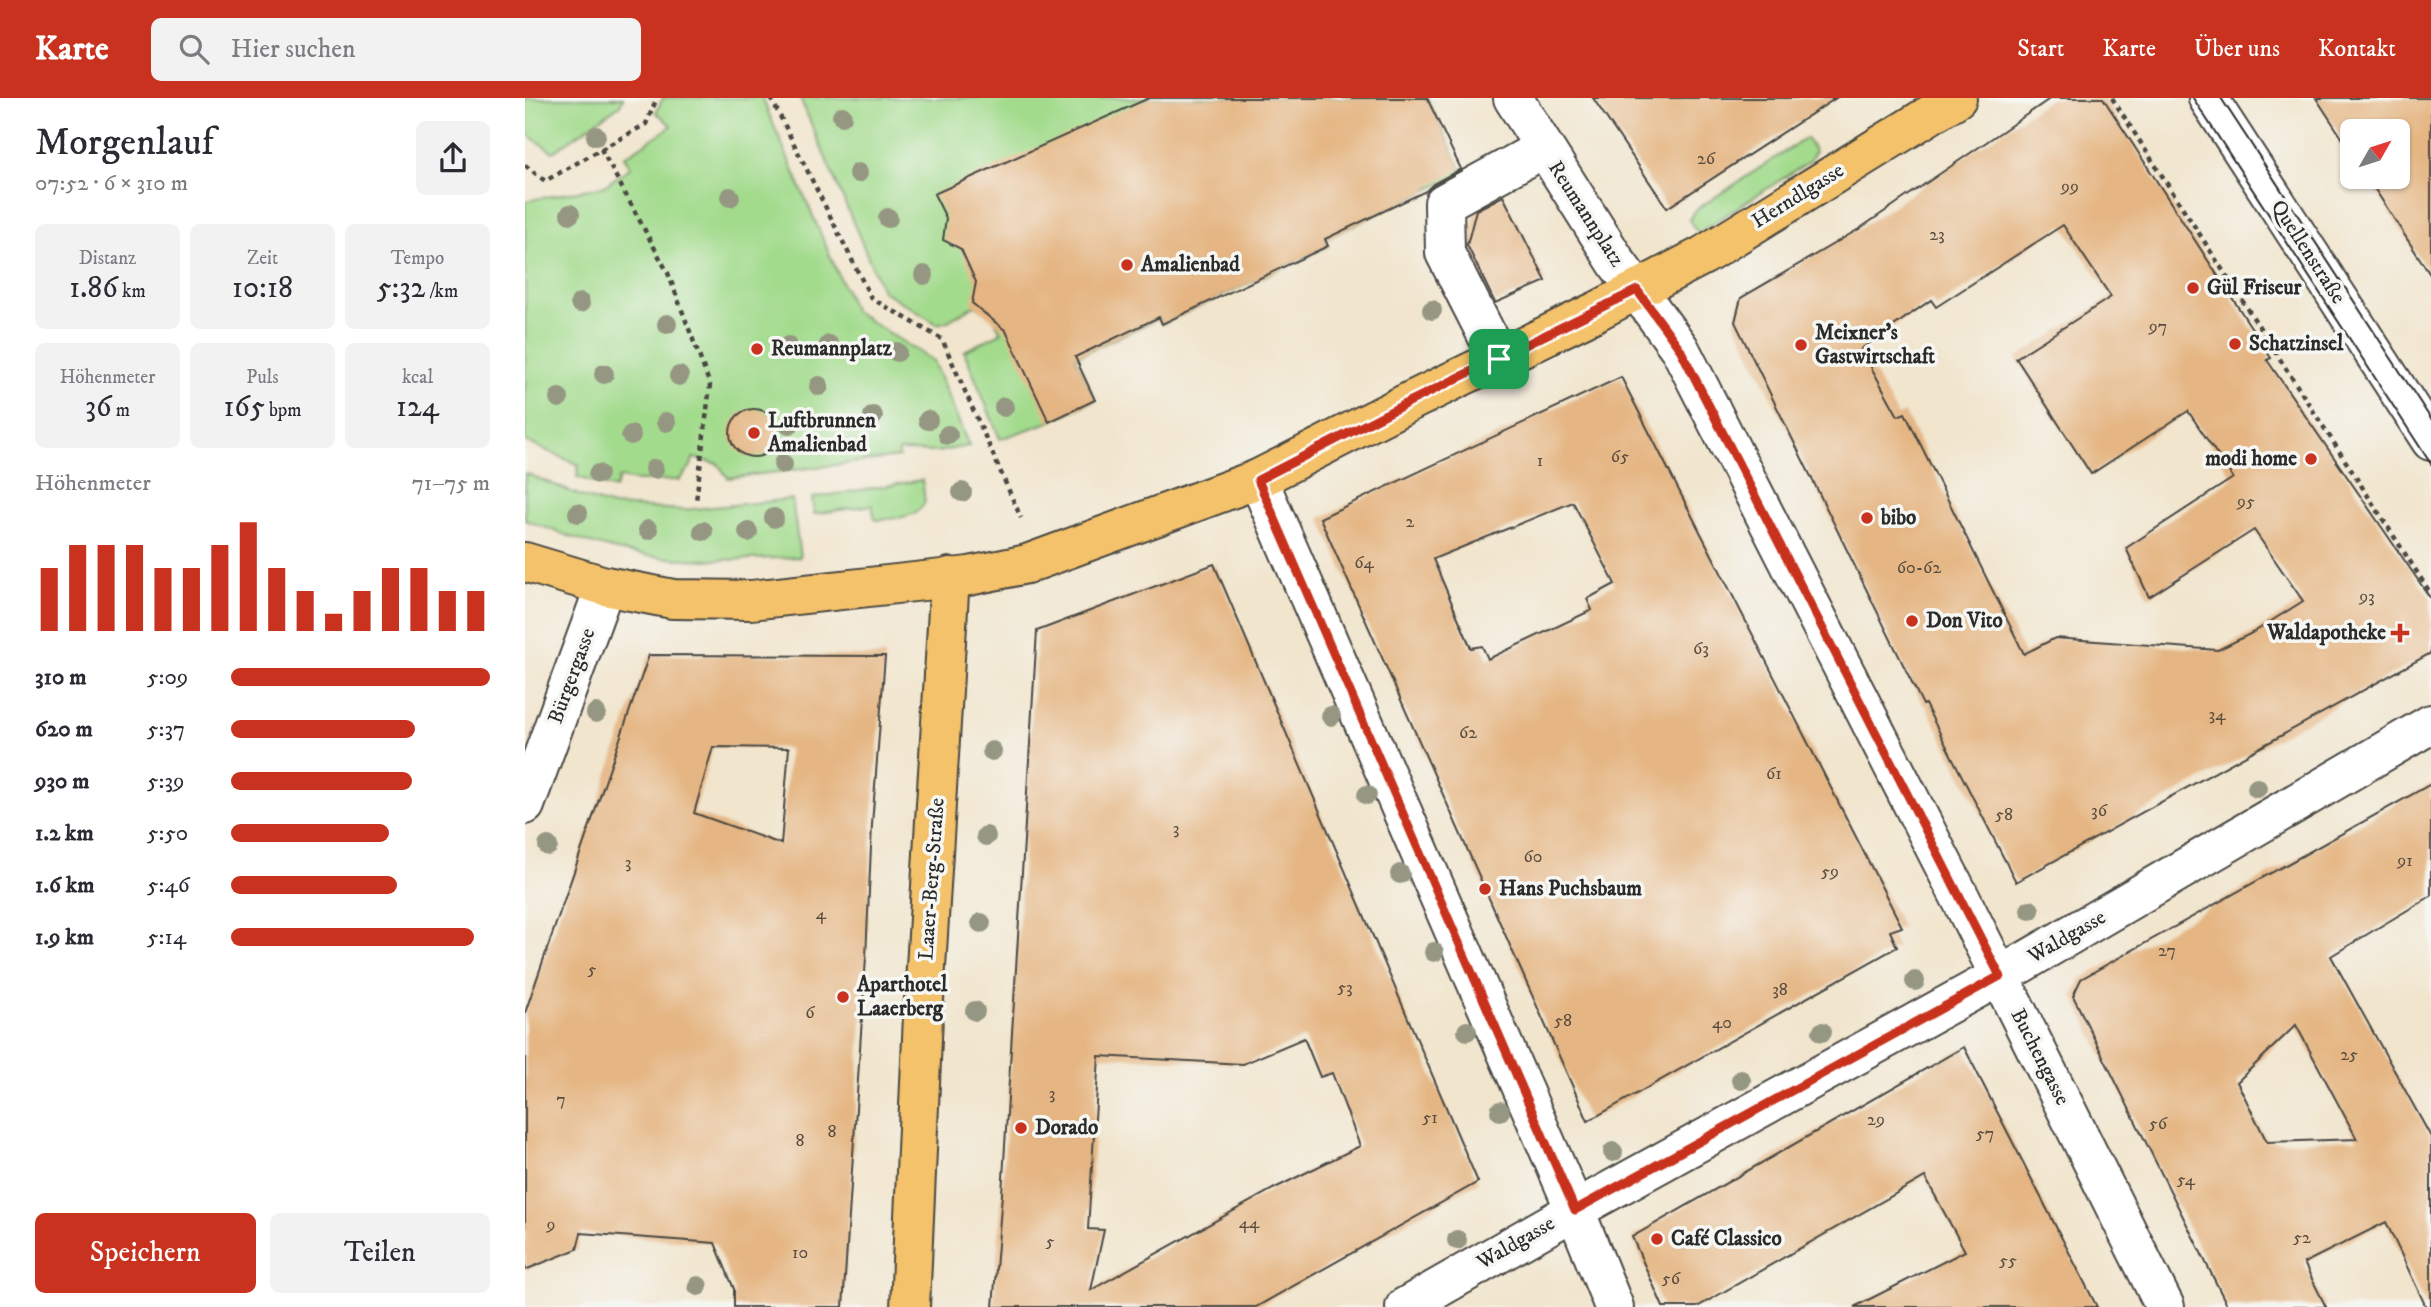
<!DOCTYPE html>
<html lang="de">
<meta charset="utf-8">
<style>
:root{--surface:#fff;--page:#f2f2f3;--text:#2b2b33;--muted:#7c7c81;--accent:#c8321e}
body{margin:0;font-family:"IM FELL DW Pica",serif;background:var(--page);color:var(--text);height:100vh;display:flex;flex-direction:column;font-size:26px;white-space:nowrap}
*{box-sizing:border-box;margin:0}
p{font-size:23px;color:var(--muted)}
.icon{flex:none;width:38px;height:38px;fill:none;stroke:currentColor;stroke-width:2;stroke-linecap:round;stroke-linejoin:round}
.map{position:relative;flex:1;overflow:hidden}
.sheet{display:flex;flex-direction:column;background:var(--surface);width:525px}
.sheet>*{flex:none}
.needle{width:46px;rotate:51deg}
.tools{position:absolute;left:1815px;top:21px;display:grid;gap:14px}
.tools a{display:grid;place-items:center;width:70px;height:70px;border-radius:10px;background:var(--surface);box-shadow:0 2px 5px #0004;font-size:35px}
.pin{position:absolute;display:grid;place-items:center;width:60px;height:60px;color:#fff;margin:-30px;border-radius:14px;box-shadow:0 4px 10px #0006}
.round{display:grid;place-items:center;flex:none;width:74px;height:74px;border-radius:10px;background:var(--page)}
.summary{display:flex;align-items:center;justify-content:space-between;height:119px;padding:0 35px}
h1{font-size:38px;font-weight:600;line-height:52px}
.stats{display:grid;grid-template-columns:repeat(3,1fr);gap:10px;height:119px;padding:7px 35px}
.stats div{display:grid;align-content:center;border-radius:10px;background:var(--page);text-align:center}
.stats b{font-size:30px;font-weight:600}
.stats small{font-size:19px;font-weight:400}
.stats p{font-size:19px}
.chart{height:196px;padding:14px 35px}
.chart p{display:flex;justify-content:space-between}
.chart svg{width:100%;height:126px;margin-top:7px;stroke:var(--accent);stroke-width:6}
.button{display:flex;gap:14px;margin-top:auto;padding:14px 35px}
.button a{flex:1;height:80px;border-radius:10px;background:var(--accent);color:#fff;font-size:28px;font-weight:600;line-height:80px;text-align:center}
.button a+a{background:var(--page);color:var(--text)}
ul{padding:0 35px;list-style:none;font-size:23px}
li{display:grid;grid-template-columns:112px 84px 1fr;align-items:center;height:52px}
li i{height:18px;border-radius:9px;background:var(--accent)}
header{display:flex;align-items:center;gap:42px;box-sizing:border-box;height:98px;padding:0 35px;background:var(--accent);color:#fff}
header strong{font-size:33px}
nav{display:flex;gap:38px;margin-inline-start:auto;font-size:24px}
.search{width:490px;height:63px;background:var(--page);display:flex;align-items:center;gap:18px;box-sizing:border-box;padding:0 24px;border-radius:10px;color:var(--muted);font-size:26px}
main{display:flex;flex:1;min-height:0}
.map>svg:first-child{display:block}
.green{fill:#a3db8d;stroke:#67835c;stroke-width:2}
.building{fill:#e5b683;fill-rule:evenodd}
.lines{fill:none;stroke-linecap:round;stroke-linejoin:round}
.minor-casing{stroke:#494743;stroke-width:42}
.major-casing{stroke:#494743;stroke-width:42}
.path{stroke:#494743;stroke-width:4.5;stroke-dasharray:5 5;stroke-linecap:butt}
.minor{stroke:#fff;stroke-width:38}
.major{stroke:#f4c26a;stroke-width:38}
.tram{stroke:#2b2b2b;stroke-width:2}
.tree{fill:#959782}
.route-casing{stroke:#fff;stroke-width:14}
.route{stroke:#c8321e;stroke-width:9}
.poi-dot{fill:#c8321e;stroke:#f6f6f2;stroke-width:2.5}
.labels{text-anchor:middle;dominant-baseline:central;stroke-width:7;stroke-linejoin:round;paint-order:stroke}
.number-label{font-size:18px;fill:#5a4e41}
.street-label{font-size:21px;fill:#2b2b2b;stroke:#f6f6f2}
.poi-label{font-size:21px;font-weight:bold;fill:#2b2b2b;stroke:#f6f6f2;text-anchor:start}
</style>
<header>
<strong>Karte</strong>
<div class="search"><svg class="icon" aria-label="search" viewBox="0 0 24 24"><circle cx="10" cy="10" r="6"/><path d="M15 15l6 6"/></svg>Hier suchen</div>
<nav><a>Start</a><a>Karte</a><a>Über uns</a><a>Kontakt</a></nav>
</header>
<main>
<section class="sheet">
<div class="summary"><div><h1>Morgenlauf</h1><p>07:52 · 6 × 310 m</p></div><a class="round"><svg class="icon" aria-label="share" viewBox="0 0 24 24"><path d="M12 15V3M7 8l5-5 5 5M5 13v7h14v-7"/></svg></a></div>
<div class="stats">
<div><p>Distanz</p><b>1.86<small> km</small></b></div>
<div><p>Zeit</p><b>10:18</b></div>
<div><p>Tempo</p><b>5:32<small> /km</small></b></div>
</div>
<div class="stats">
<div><p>Höhenmeter</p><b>36<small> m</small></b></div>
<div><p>Puls</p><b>165<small> bpm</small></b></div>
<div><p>kcal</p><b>124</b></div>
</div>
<div class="chart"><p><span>Höhenmeter</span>71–75 m</p>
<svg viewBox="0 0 160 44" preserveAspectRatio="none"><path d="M5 44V22M15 44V14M25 44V14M35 44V14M45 44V22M55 44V22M65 44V14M75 44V6M85 44V22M95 44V30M105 44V38M115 44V30M125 44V22M135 44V22M145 44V30M155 44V30"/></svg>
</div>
<ul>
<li><b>310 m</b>5:09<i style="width:100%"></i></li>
<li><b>620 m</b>5:37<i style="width:71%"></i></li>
<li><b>930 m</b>5:39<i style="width:70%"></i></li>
<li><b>1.2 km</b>5:50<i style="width:61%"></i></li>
<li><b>1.6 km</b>5:46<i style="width:64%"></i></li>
<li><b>1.9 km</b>5:14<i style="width:94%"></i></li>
</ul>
<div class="button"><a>Speichern</a><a>Teilen</a></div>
</section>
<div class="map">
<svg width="1906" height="1209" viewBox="0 0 1906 1209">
<rect width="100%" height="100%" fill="#f6f6f2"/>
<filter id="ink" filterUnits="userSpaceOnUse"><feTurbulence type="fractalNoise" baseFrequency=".0143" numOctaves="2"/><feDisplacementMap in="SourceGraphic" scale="14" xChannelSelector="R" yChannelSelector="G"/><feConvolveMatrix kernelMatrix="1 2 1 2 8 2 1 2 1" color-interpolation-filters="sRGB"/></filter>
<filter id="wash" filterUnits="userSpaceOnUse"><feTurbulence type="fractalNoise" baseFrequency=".00686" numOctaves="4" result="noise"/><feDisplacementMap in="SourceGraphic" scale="28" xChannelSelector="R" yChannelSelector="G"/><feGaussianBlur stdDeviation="1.57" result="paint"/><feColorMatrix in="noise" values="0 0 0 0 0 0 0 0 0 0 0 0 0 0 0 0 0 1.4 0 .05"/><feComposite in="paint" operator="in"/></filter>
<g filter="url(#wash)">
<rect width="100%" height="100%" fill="#f1e5cd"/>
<g class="green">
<path d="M0,0H98L95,7L28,54L0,35Z"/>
<path d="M138,0H237L329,213L408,263L444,348L411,354L374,353V359L203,380L193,366L168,360L166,368L154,382L111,383L94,380L90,391L52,379L54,367L0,343V103L79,88L106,69L99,59L147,28L131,14Z"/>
<path d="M275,0H902L938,75L800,141L803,148L637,226L634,220L550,259L570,302L524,324L475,341L439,253L476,235L467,216L450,207L423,223L412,226L357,192Z"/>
<path d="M1281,40L1290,53L1285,63L1173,135L1164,122L1169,113Z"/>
<path d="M0,375L61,400L88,408L159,412L267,401L275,459C214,462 147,466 87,451C57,444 29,433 0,422Z"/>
<path d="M397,382L400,404C391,422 368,420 350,422L347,407L289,416L287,400Z"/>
</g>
<g id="blocks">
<g class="building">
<path d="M624,0H902L936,71L908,86L901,93L800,141L803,148L637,226L634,219L550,259L570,302L524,324L481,233L447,205L451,184L436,151L418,142L421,120L409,96Z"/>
<path d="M1068,0H1311L1142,110Z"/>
<path d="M1526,0H1578L1746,260L1742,262L1906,501V555L1491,784L1400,606L1398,607L1210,224L1216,200L1334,131ZM1538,127L1586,199L1491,260L1566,376L1663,313L1708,380L1601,450L1624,499L1729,432L1778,503L1729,534L1693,552L1530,540L1499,556L1380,315L1373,318L1336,251L1406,202L1411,209Z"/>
<path d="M1791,0H1906V178L1842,79H1872V33H1827V55Z"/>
<path d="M978,98L1021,183L970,205L942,147L951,112Z"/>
<path d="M1096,279L1377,829L1365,833L1372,849L1063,1023L795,420ZM1048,404L1090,486L1062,501L1067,512L963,561L957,548L946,550L908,461Z"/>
<circle cx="229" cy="335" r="24"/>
<path d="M689,466L953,1084L731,1209H468L477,1096L512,533ZM779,940L795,979L807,975L835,1048L748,1091L566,1192L579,1132L563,1131L574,958L718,966Z"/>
<path d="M124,557L360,558L347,727L341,859L318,1209H209V1191L190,1145L56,1135L52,1151L0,1172V915ZM188,649L264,650L256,746L169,715Z"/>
<path d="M1906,686V798L1806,858L1906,1039V1209H1901L1861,1124L1779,1165L1801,1209H1703L1548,898L1556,881ZM1771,927L1832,1041L1742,1044L1712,984Z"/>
<path d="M1439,949L1572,1209H1329L1440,1153L1400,1079L1172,1209H1138L1107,1139Z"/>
</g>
</g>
</g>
<g filter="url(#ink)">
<use href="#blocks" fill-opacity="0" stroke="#494743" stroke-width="2"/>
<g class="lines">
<defs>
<g id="minor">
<path d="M988,0L1092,165L1155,251L1436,801L1640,1209"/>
<path d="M1683,0L1906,343"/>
<path d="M974,261L920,155L919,105L1019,50"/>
<path d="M733,381L1050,1112L1089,1209"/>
<path d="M0,707L80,488"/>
<path d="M880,1209L1050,1112L1475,878L1906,626"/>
</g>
<g id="major">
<path d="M0,464L80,488L148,501L226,502L444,478L502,466L733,381L886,303L1072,213L1179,157L1432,0"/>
<path d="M385,1209L398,918L425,479"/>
</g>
</defs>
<use href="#minor" class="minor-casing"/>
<use href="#major" class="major-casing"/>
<g class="path">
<path d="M246,0L346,200L417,241L496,420"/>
<path d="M1587,0L1906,496"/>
<path d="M76,51L143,175L185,287L171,403"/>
<path d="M0,67L20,83L121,26L132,0"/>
</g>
<use href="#minor" class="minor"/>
<use href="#major" class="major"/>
<g class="tram">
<path d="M1668,0L1906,366"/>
<path d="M1696,0L1906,321"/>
</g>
</g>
<g class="tree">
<circle cx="317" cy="18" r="10"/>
<circle cx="71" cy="38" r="10"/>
<circle cx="333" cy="75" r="10"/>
<circle cx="205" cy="99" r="10"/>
<circle cx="45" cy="116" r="10"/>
<circle cx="363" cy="120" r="10"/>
<circle cx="399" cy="177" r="10"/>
<circle cx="55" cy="205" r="10"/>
<circle cx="907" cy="212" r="10"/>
<circle cx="142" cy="226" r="10"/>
<circle cx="304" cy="247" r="10"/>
<circle cx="263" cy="248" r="10"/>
<circle cx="372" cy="254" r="10"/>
<circle cx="79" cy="276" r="10"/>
<circle cx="154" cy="278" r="10"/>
<circle cx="294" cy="288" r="10"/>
<circle cx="34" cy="300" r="10"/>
<circle cx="479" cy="309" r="10"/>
<circle cx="348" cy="318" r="10"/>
<circle cx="403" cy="322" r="10"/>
<circle cx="141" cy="324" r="10"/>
<circle cx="264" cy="327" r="10"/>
<circle cx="106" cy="337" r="10"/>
<circle cx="423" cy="337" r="10"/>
<circle cx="258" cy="366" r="10"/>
<circle cx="129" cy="371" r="10"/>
<circle cx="73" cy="376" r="10"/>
<circle cx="437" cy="394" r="10"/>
<circle cx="53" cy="415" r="10"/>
<circle cx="249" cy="420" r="10"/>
<circle cx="123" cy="432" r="10"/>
<circle cx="178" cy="433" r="10"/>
<circle cx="223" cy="434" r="10"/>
<circle cx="71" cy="615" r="10"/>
<circle cx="806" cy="618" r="10"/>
<circle cx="467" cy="653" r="10"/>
<circle cx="1732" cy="690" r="10"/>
<circle cx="842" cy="697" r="10"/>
<circle cx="461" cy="738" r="10"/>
<circle cx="23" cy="748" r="10"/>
<circle cx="875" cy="776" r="10"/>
<circle cx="1505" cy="812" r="10"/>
<circle cx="456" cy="825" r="10"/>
<circle cx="909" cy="854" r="10"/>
<circle cx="1390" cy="883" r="10"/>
<circle cx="450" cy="913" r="10"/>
<circle cx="942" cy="933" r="10"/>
<circle cx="1297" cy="934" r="10"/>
<circle cx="1216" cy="982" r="10"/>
<circle cx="975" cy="1013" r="10"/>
<circle cx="1088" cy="1054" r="10"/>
<circle cx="932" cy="1142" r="10"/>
<circle cx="173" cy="1188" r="10"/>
</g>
</g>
<g class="lines" filter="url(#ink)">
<defs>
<path id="route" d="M1112,192L1155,251L1475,878L1050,1112L733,382L886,303Z"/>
</defs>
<use href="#route" class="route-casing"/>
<use href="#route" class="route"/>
</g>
<g class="poi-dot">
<circle cx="602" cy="167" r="7"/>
<circle cx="1668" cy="190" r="7"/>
<circle cx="1710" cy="246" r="7"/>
<circle cx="1276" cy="247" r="7"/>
<circle cx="232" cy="251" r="7"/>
<circle cx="229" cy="335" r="7"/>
<circle cx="1786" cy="361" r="7"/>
<circle cx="1342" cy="420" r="7"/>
<circle cx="1387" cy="523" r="7"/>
<path d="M1871.5 524.5h7v7h7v7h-7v7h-7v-7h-7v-7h7z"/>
<circle cx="960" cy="791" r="7"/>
<circle cx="318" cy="899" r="7"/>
<circle cx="496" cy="1030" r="7"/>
<circle cx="1132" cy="1141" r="7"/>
</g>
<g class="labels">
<g class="number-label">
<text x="1181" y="61">26</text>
<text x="1545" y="89">99</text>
<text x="1412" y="137">23</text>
<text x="1633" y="229">97</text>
<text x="1095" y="359">65</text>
<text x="1015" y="363">1</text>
<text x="1721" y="404">95</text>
<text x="885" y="424">2</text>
<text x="839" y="465">64</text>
<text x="1394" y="470">60-62</text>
<text x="1842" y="499">93</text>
<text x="1176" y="551">63</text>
<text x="1692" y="617">34</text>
<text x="943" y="635">62</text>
<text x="1249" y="676">61</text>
<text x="1574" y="713">36</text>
<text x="1479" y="717">58</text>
<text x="651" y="731">3</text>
<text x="1008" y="759">60</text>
<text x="1880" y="763">91</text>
<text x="103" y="765">3</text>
<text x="1305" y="774">59</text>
<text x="296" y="816">4</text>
<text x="1642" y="853">27</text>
<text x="67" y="872">5</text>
<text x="820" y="890">53</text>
<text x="1255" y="892">38</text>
<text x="285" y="915">6</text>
<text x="1038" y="923">58</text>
<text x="1197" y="925">40</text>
<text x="1824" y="957">25</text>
<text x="527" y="996">3</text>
<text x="36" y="1002">7</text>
<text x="905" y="1020">51</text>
<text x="1351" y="1022">29</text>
<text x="1633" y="1026">56</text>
<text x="307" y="1034">8</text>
<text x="1460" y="1036">57</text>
<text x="275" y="1043">8</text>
<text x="1661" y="1082">54</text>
<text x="724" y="1125">44</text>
<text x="26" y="1127">9</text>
<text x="1777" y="1140">52</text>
<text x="525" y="1144">5</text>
<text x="275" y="1155">10</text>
<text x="1483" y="1163">55</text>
<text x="1146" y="1181">56</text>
</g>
<g class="street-label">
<text transform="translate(1273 98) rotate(-32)">Herndlgasse</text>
<text transform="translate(1061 116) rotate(57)">Reumannplatz</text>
<text transform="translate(1783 154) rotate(57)">Quellenstraße</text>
<text transform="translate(47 578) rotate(-70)">Bürgergasse</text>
<text transform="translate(407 781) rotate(-86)">Laaer-Berg-Straße</text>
<text transform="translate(1542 839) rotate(-30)">Waldgasse</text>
<text transform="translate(1515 959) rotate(63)">Buchengasse</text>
<text transform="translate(991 1145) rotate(-30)">Waldgasse</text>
</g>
<g class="poi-label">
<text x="616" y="167">Amalienbad</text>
<text x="1682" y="190">Gül Friseur</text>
<text x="1290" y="235">Meixner's<tspan x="1290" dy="24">Gastwirtschaft</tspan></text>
<text x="1724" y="246">Schatzinsel</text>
<text x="246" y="251">Reumannplatz</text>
<text x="243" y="323">Luftbrunnen<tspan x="243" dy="24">Amalienbad</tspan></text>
<text x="1772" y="361" text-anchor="end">modi home</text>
<text x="1356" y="420">bibo</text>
<text x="1401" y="523">Don Vito</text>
<text x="1861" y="535" text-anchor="end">Waldapotheke</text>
<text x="974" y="791">Hans Puchsbaum</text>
<text x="332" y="887">Aparthotel<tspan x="332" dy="24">Laaerberg</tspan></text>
<text x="510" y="1030">Dorado</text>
<text x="1146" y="1141">Café Classico</text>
</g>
</g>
</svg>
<div class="tools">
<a><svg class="needle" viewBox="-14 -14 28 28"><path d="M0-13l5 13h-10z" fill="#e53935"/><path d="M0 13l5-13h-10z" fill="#7c7c81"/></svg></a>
</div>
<div class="pin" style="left:974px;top:261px;background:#1e9e55"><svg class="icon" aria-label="arrive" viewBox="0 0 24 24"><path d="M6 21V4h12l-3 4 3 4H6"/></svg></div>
</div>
</main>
